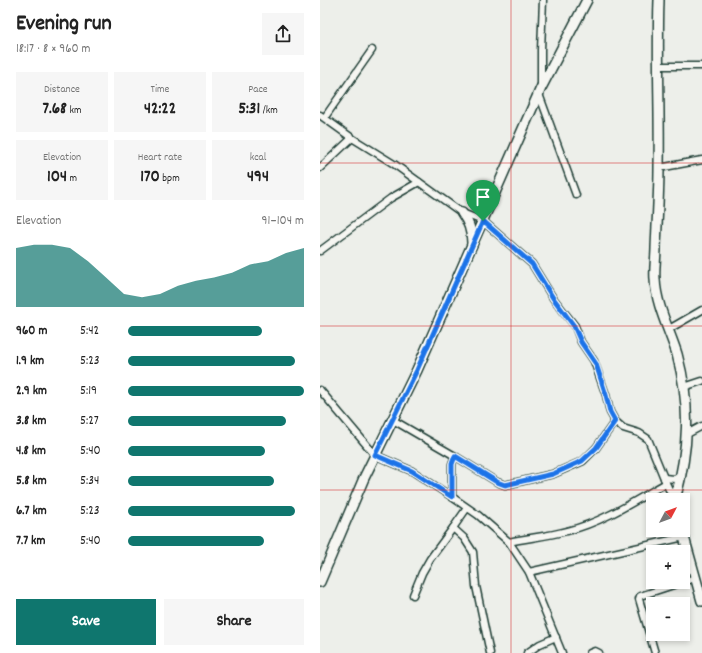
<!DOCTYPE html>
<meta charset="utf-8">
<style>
:root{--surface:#fff;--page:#f6f6f6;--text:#222;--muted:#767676;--accent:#0f766e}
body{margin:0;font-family:Dekko,sans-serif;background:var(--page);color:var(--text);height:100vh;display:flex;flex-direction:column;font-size:15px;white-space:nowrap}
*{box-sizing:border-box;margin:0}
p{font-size:13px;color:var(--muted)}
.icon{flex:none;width:22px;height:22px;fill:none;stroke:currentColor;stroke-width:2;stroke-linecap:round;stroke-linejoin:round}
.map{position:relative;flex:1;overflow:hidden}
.drawer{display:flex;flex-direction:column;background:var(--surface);width:320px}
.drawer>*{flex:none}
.needle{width:26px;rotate:49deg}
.tools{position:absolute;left:326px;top:493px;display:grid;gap:8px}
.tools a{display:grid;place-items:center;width:44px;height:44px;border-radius:0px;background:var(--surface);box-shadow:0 2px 6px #0003;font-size:20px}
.pin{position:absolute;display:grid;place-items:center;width:34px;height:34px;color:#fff;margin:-41px -17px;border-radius:50% 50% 50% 0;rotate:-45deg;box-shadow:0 0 4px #0007}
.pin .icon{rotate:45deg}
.round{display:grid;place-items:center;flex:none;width:42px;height:42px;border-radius:0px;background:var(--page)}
.summary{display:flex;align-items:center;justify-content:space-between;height:68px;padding:0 16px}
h1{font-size:22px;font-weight:700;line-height:30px}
.metrics{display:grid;grid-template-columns:repeat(3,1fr);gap:6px;height:68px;padding:4px 16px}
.metrics div{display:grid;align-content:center;border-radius:0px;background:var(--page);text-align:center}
.metrics b{font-size:17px;font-weight:700}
.metrics small{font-size:11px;font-weight:400}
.metrics p{font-size:11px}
.chart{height:112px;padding:8px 16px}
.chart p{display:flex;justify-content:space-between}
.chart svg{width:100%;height:72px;margin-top:4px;fill:var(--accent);opacity:.7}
.button{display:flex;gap:8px;margin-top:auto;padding:8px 16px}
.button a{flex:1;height:46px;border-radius:0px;background:var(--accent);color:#fff;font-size:16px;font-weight:700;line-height:46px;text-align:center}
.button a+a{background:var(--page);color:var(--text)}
ul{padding:0 16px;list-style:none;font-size:13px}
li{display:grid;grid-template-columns:64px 48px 1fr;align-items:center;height:30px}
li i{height:10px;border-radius:5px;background:var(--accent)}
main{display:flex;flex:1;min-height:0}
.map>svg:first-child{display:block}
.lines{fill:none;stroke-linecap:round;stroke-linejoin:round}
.street-casing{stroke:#1f3d34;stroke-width:9}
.secondary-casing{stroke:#1f3d34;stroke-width:12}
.street{stroke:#f6f6f2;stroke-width:6}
.secondary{stroke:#f6f6f2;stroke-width:9}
.route-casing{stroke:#fff;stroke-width:8}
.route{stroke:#1a73e8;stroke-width:5}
.grid{fill:none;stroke:#d62828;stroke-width:1;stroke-opacity:0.55}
</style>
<main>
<section class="drawer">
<div class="summary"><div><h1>Evening run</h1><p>18:17 · 8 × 960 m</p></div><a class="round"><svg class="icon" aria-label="share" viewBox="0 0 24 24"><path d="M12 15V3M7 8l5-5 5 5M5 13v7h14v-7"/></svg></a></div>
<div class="metrics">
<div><p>Distance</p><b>7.68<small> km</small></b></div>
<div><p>Time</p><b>42:22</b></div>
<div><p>Pace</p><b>5:31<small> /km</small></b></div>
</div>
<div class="metrics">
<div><p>Elevation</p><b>104<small> m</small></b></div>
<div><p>Heart rate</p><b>170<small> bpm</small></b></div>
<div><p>kcal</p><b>494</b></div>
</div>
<div class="chart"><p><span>Elevation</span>91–104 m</p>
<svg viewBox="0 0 160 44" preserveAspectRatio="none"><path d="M0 44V8L10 6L20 6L30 8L40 16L50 26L60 36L70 38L80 36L90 31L100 28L110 26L120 23L130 18L140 16L150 11L160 8V44z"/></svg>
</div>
<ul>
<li><b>960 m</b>5:42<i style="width:76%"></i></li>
<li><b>1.9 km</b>5:23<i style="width:95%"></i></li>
<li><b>2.9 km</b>5:19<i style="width:100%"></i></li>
<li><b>3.8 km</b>5:27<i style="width:90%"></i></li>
<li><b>4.8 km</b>5:40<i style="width:78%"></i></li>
<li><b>5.8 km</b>5:34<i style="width:83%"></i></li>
<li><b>6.7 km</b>5:23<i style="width:95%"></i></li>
<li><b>7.7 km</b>5:40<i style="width:77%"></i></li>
</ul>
<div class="button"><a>Save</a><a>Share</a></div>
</section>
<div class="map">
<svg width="382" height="653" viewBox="0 0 382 653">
<rect width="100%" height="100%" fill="#edefea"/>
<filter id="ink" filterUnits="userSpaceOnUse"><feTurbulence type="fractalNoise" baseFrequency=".025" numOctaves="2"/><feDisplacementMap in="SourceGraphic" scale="8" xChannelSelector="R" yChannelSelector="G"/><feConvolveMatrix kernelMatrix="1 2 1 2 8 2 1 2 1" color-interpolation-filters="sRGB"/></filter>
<g filter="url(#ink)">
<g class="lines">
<defs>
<g id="street">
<path d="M339,66H382"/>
<path d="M221,86V50L223,0"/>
<path d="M219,94L256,195"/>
<path d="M0,115L32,138L74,164L142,213L163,221L212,264L233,298L255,326L261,342L274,361L286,395L290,412L295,421L303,428L319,433L328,439L346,483L354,500"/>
<path d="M5,117L52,50"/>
<path d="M0,168L32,138"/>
<path d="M339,168L382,160"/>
<path d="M0,251L71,198L99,182"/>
<path d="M349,329L382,310"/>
<path d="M364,387L382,381"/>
<path d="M0,390L55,455L92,471L132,497"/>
<path d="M73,420L135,456L132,464V497L158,515L189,542C208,538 228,536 247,531C281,523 315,501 346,483"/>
<path d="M367,434L382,426"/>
<path d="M135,456L177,482L185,485L233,474L263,461L276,448L295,421"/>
<path d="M344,478L355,479L361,475"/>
<path d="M147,508L133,528L144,538L153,552L156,586L170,653"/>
<path d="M189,542L209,572L242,653"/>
<path d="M209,572L364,537"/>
<path d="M93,595L102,573L110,559L133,528"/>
<path d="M207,653L220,644L236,637"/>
<path d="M270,653L275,651L279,653"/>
<path d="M335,653L319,599L320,596L375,578"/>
</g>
<g id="secondary">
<path d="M339,0C337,56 340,111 339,167C339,194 337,221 336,248C336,258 334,269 335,279C336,305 349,329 357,354C371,406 369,448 355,500"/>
<path d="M142,213C149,222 152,231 152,243"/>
<path d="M362,530L382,601"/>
<path d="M0,582L44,478L97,370L221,88L267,0"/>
</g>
</defs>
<use href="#street" class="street-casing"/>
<use href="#secondary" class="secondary-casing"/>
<use href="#street" class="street"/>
<use href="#secondary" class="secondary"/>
</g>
</g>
<g class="lines" filter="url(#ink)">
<defs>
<path id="route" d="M163,221L212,264L233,298L254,326L261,342L276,364L286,395L290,412L295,421L276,448L262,461L233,474L185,485L177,482L135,456L132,464V497L92,471L55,455L97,370Z"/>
</defs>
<use href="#route" class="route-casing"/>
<use href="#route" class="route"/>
</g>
<path class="grid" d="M191,0V653M0,163H382M0,326H382M0,490H382"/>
</svg>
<div class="tools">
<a><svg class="needle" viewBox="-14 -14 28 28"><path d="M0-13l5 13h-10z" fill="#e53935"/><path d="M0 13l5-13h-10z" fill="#767676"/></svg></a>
<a>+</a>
<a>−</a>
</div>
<div class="pin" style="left:163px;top:221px;background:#1e9e55"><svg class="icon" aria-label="arrive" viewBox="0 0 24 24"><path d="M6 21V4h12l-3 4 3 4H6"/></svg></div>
</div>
</main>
